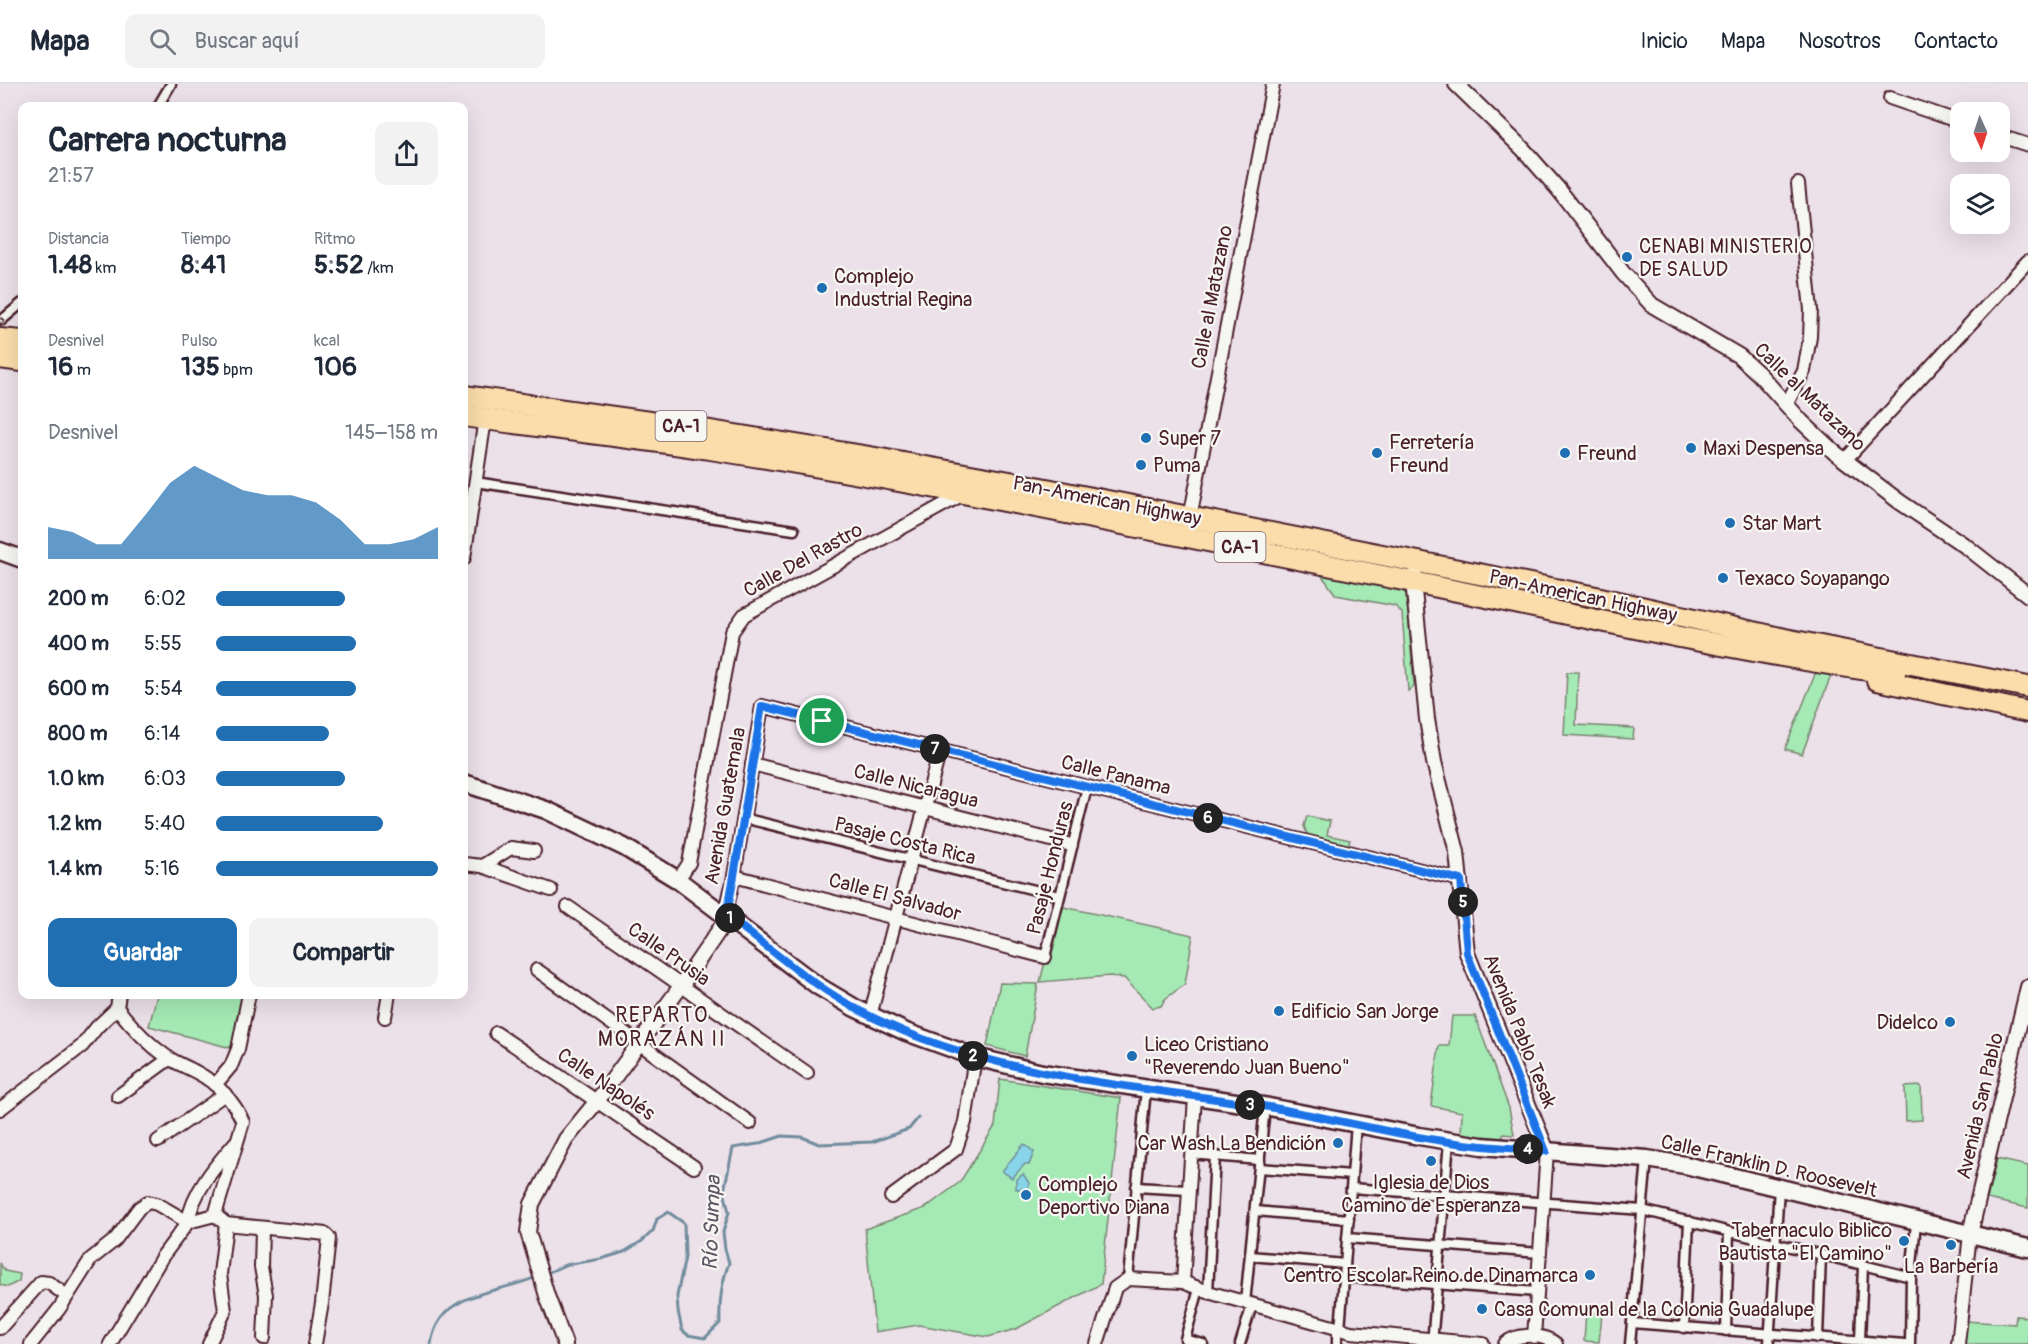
<!DOCTYPE html>
<html lang="es">
<meta charset="utf-8">
<style>
:root{--surface:#fff;--page:#f2f2f3;--text:#1f2937;--muted:#747a83;--line:#e0e1e3;--accent:#1f6fb2}
body{margin:0;font-family:Pangolin,sans-serif;background:var(--page);color:var(--text);height:100vh;display:flex;flex-direction:column;font-size:22px;white-space:nowrap}
*{box-sizing:border-box;margin:0}
p{font-size:20px;color:var(--muted)}
.icon{flex:none;width:33px;height:33px;fill:none;stroke:currentColor;stroke-width:2;stroke-linecap:round;stroke-linejoin:round}
.map{position:relative;flex:1;overflow:hidden}
.details{position:absolute;left:18px;top:18px;width:450px;height:897px;display:flex;flex-direction:column;background:var(--surface);border-radius:12px;box-shadow:0 6px 24px #0002}
.details>*{flex:none}
.needle{width:39px;rotate:177deg}
.fabs{position:absolute;left:1950px;top:18px;display:grid;gap:12px}
.fabs a{display:grid;place-items:center;width:60px;height:60px;border-radius:12px;background:var(--surface);box-shadow:0 6px 24px #0002;font-size:30px}
.pin{position:absolute;display:grid;place-items:center;width:51px;height:51px;color:#fff;margin:-26px;border:3px solid #fff;border-radius:50%;box-shadow:0 2px 6px #0007}
.km{position:absolute;width:30px;height:30px;margin:-15px;border-radius:50%;background:#222;color:#fff;font-size:16px;line-height:30px;text-align:center}
.round{display:grid;place-items:center;flex:none;width:63px;height:63px;border-radius:12px;background:var(--page)}
.head{display:flex;align-items:center;justify-content:space-between;height:102px;padding:0 30px}
h1{font-size:33px;font-weight:800;line-height:45px}
.metrics{display:grid;grid-template-columns:repeat(3,1fr);gap:9px;height:102px;padding:6px 30px}
.metrics div{display:grid;align-content:center}
.metrics b{font-size:26px;font-weight:800}
.metrics small{font-size:16px;font-weight:400}
.metrics p{font-size:16px}
.chart{height:168px;padding:12px 30px}
.chart p{display:flex;justify-content:space-between}
.chart svg{width:100%;height:108px;margin-top:6px;fill:var(--accent);opacity:.7}
.action{display:flex;gap:12px;margin-top:auto;padding:12px 30px}
.action a{flex:1;height:69px;border-radius:12px;background:var(--accent);color:#fff;font-size:24px;font-weight:800;line-height:69px;text-align:center}
.action a+a{background:var(--page);color:var(--text)}
ul{padding:0 30px;list-style:none;font-size:20px}
li{display:grid;grid-template-columns:96px 72px 1fr;align-items:center;height:45px}
li i{height:15px;border-radius:8px;background:var(--accent)}
header{display:flex;align-items:center;gap:36px;box-sizing:border-box;height:84px;padding:0 30px;background:var(--surface);border-bottom:2px solid var(--line)}
header strong{font-size:28px}
nav{display:flex;gap:33px;margin-inline-start:auto;font-size:21px}
.search{width:420px;height:54px;background:var(--page);display:flex;align-items:center;gap:15px;box-sizing:border-box;padding:0 21px;border-radius:12px;color:var(--muted);font-size:22px}
.map>svg:first-child{display:block}
.green{fill:#a5eab5;stroke:#788470;stroke-width:1.5}
.water{fill:#88d4e8;stroke:#6f8c9c;stroke-width:1.5}
.lines{fill:none;stroke-linecap:round;stroke-linejoin:round}
.stream{stroke:#6f8c9c;stroke-width:3}
.pedestrian-casing{stroke:#4a1f2b;stroke-width:13}
.minor-casing{stroke:#4a1f2b;stroke-width:16}
.tertiary-casing{stroke:#4a1f2b;stroke-width:18}
.secondary-casing{stroke:#4a1f2b;stroke-width:21}
.trunk-casing{stroke:#4a1f2b;stroke-width:24}
.pedestrian{stroke:#f6f6f2;stroke-width:8}
.minor{stroke:#f6f6f2;stroke-width:12}
.tertiary{stroke:#f6f6f2;stroke-width:14}
.secondary{stroke:#f6f6f2;stroke-width:16}
.trunk{stroke:#faddab;stroke-width:20}
.rail-casing{stroke:#4a1f2b;stroke-width:5}
.rail{stroke:#f6f6f2;stroke-width:3;stroke-dasharray:9;stroke-linecap:butt}
.route-casing{stroke:#fff;stroke-width:12}
.route{stroke:#1a73e8;stroke-width:8}
.poi-dot{fill:#1f6fb2;stroke:#f6f6f2;stroke-width:2}
.labels{text-anchor:middle;dominant-baseline:central;stroke-width:4.5;stroke-linejoin:round;paint-order:stroke}
.shield{fill:#f6f6f2;stroke:#7e6067;stroke-width:1.5}
.shield-label{font-size:18px;font-weight:bold;fill:#4a1f2b}
.poi-label{font-size:20px;fill:#4a1f2b;stroke:#f6f6f2;text-anchor:start}
.street-label{font-size:20px;fill:#4a1f2b;stroke:#f6f6f2}
.neighbourhood-label{font-size:21px;letter-spacing:1.5px;fill:#4a1f2b;stroke:#f6f6f2}
.water-label{font-size:21px;font-style:italic;fill:#5d5564;stroke:#f6f6f2}
</style>
<header>
<strong>Mapa</strong>
<div class="search"><svg class="icon" aria-label="search" viewBox="0 0 24 24"><circle cx="10" cy="10" r="6"/><path d="M15 15l6 6"/></svg>Buscar aquí</div>
<nav><a>Inicio</a><a>Mapa</a><a>Nosotros</a><a>Contacto</a></nav>
</header>
<div class="map">
<svg width="2028" height="1260" viewBox="0 0 2028 1260">
<rect width="100%" height="100%" fill="#ece0e9"/>
<filter id="ink" filterUnits="userSpaceOnUse"><feTurbulence type="fractalNoise" baseFrequency=".0167" numOctaves="2"/><feDisplacementMap in="SourceGraphic" scale="12" xChannelSelector="R" yChannelSelector="G"/><feConvolveMatrix kernelMatrix="1 2 1 2 8 2 1 2 1" color-interpolation-filters="sRGB"/></filter>
<g filter="url(#ink)">
<g class="green">
<path d="M1320,489L1400,505L1406,510L1407,517L1414,602L1408,607L1402,529L1395,522L1336,511Z"/>
<path d="M1567,588H1578L1576,641L1634,644L1633,655L1564,651Z"/>
<path d="M1816,588L1831,591L1802,670L1785,665Z"/>
<path d="M1307,732L1330,737L1327,751L1350,756L1348,762L1308,752L1304,742Z"/>
<path d="M1059,822L1193,851L1185,900L1165,915L1161,922L1153,924L1124,894L1110,892L1040,898Z"/>
<path d="M1000,899L1038,900L1025,972L987,962Z"/>
<path d="M157,911H247L231,964L149,942Z"/>
<path d="M1452,932H1475L1509,1024L1514,1051L1503,1050V1056L1461,1050L1462,1028L1431,1022L1439,962H1449Z"/>
<path d="M1000,995L1121,1014L1101,1200L1016,1245L988,1253L919,1241L875,1248L865,1145L925,1124L960,1098L995,1042Z"/>
<path d="M1921,1002L1922,1036L1906,1037L1905,1003Z"/>
<path d="M1997,1075L2028,1082V1124L1987,1115Z"/>
<path d="M0,1180L5,1187L20,1190L19,1197L8,1203L0,1201Z"/>
<path d="M1586,1228L1602,1230L1599,1258L1584,1257Z"/>
<path d="M2016,1232L2028,1233V1260H1962L1964,1237L2015,1240Z"/>
</g>
<g class="water">
<path d="M1024,1060L1034,1068L1029,1081L1025,1080L1012,1094L1002,1087Z"/>
<path d="M1023,1090L1029,1099L1028,1105H1016V1096Z"/>
</g>
<g class="lines">
<g class="stream">
<path d="M545,1190L565,1181L601,1175L624,1168L642,1157L653,1147L657,1135L668,1128L684,1139L685,1173L677,1212L678,1227L682,1246L688,1251L705,1254L720,1239C719,1217 721,1199 729,1179L725,1165L723,1148L729,1128L724,1107L733,1064L758,1060L782,1052L802,1053L819,1060L872,1058L909,1045L918,1034"/>
<path d="M431,1260C439,1206 496,1211 536,1193"/>
</g>
<defs>
<g id="pedestrian">
<path d="M158,22L171,0"/>
<path d="M2,236L22,219"/>
<path d="M475,398L794,446"/>
<path d="M743,734L1059,812"/>
<path d="M1045,873L1087,703"/>
<path d="M1190,1070L1260,1076"/>
<path d="M1259,1084L1352,1091"/>
<path d="M1136,1103L1188,1106"/>
<path d="M1351,1104L1642,1126L1911,1193"/>
<path d="M1255,1127L1349,1135"/>
<path d="M1347,1154L1540,1169"/>
<path d="M1250,1172L1345,1180"/>
<path d="M1344,1193L1537,1208"/>
<path d="M1128,1195L1146,1005"/>
<path d="M1199,1205L1185,1255L1203,1260"/>
<path d="M1208,1208L1215,1072"/>
<path d="M1245,1219L1265,1023"/>
<path d="M1632,1239L1905,1260"/>
<path d="M1684,1244L1689,1137"/>
<path d="M1340,1246L1356,1040"/>
<path d="M1726,1247L1729,1148"/>
<path d="M1818,1254L1821,1171"/>
<path d="M1860,1256L1863,1182"/>
<path d="M1240,1260L1252,1221"/>
<path d="M1337,1260V1245"/>
<path d="M1432,1260L1449,1057"/>
<path d="M1630,1260L1647,1075"/>
<path d="M1769,1260L1779,1104"/>
<path d="M1910,1260L1911,1193L1916,1138"/>
</g>
<g id="minor">
<path d="M1890,14L1960,38"/>
<path d="M2000,52L2028,61"/>
<path d="M1786,321L1804,287L1810,253L1811,226L1798,100"/>
<path d="M1845,376L2028,177"/>
<path d="M1190,434L1273,0"/>
<path d="M464,474L485,335"/>
<path d="M752,680L1071,761"/>
<path d="M464,780L482,782L511,764L534,767"/>
<path d="M482,782L551,806"/>
<path d="M734,792L1045,873"/>
<path d="M678,796L689,779L732,548L744,531L965,409"/>
<path d="M568,823L807,989"/>
<path d="M722,828L728,819L734,792L762,622L1461,796"/>
<path d="M537,886L750,1039"/>
<path d="M870,932L940,666"/>
<path d="M385,933L389,910"/>
<path d="M496,949L694,1083"/>
<path d="M215,1001L231,982L238,965L249,910"/>
<path d="M118,1012L169,975"/>
<path d="M0,1025L82,962L97,943L117,924L119,910"/>
<path d="M158,1057L225,1010"/>
<path d="M891,1113L956,1065L965,1038L975,973"/>
<path d="M215,1131L226,1140L317,1149L325,1150L329,1154L322,1219L315,1260"/>
<path d="M262,1145L261,1183L266,1211L264,1254"/>
<path d="M1183,1198L1195,1013"/>
<path d="M0,1244L41,1198L49,1199L67,1212"/>
<path d="M1534,1253L1547,1067"/>
<path d="M31,1260L59,1225L91,1175L115,1156L139,1124L148,1118L157,1120L188,1138C192,1109 216,1081 235,1059"/>
<path d="M110,1260L162,1173L188,1138L215,1131L243,1038C234,1017 217,999 196,988C187,983 176,979 167,973C147,959 132,943 117,924"/>
<path d="M209,1260L225,1227L220,1190L226,1140"/>
<path d="M1097,1260L1115,1204L1128,1195L1183,1198L1208,1208L1351,1248L1483,1260"/>
<path d="M1505,1260C1517,1248 1544,1250 1556,1260"/>
<path d="M1958,1260L1970,1150"/>
</g>
<g id="tertiary">
<path d="M1456,0L1523,65L1559,106L1623,189L1652,221L1739,272L1759,290L1801,337L1834,368L1900,418L1967,463L2028,511"/>
<path d="M1415,492L1413,497L1427,635L1434,678L1457,768L1467,869L1547,1067"/>
<path d="M1970,1150L2028,903"/>
<path d="M565,1260L547,1212L528,1148L532,1120L566,1055L597,1017L681,902L728,833"/>
</g>
<g id="secondary">
<path d="M0,467L22,475"/>
<path d="M464,699L546,726L624,763L678,796L818,902L855,924L906,948L975,973L1042,989L1269,1023L1419,1052L1482,1062L1647,1075L1685,1081L2028,1164"/>
</g>
<g id="trunk">
<path d="M0,255L22,257"/>
<path d="M0,274L22,277"/>
<path d="M464,312L685,343L870,373L1021,400L1596,513L1785,555L2028,603"/>
<path d="M464,332C546,344 628,353 710,365C934,400 1156,447 1378,491C1551,525 1722,566 1895,590"/>
<path d="M1877,596L2028,628"/>
</g>
</defs>
<use href="#pedestrian" class="pedestrian-casing"/>
<use href="#minor" class="minor-casing"/>
<use href="#tertiary" class="tertiary-casing"/>
<use href="#secondary" class="secondary-casing"/>
<use href="#trunk" class="trunk-casing"/>
<use href="#pedestrian" class="pedestrian"/>
<use href="#minor" class="minor"/>
<use href="#tertiary" class="tertiary"/>
<use href="#secondary" class="secondary"/>
<use href="#trunk" class="trunk"/>
<defs>
<path id="rail" d="M0,238L2,236"/>
</defs>
<use href="#rail" class="rail-casing"/>
<use href="#rail" class="rail"/>
</g>
</g>
<g class="lines" filter="url(#ink)">
<defs>
<path id="route" d="M762,622L1461,796L1467,869L1546,1067C1525,1065 1504,1064 1483,1062C1411,1055 1341,1036 1269,1023C1134,1001 995,994 870,932C815,905 770,864 722,828L729,819L734,792Z"/>
</defs>
<use href="#route" class="route-casing"/>
<use href="#route" class="route"/>
</g>
<g class="poi-dot">
<circle cx="1627" cy="173" r="6"/>
<circle cx="822" cy="204" r="6"/>
<circle cx="1146" cy="354" r="6"/>
<circle cx="1691" cy="364" r="6"/>
<circle cx="1377" cy="369" r="6"/>
<circle cx="1565" cy="369" r="6"/>
<circle cx="1141" cy="381" r="6"/>
<circle cx="1730" cy="439" r="6"/>
<circle cx="1723" cy="494" r="6"/>
<circle cx="1279" cy="927" r="6"/>
<circle cx="1950" cy="938" r="6"/>
<circle cx="1132" cy="972" r="6"/>
<circle cx="1338" cy="1059" r="6"/>
<circle cx="1431" cy="1077" r="6"/>
<circle cx="1026" cy="1111" r="6"/>
<circle cx="1904" cy="1157" r="6"/>
<circle cx="1951" cy="1161" r="6"/>
<circle cx="1590" cy="1191" r="6"/>
<circle cx="1482" cy="1225" r="6"/>
</g>
<g class="labels">
<g class="shield">
<rect x="655.5" y="327" width="51" height="30" rx="4.5"/>
<rect x="1214.5" y="448" width="51" height="30" rx="4.5"/>
</g>
<g class="shield-label">
<text x="681" y="342">CA-1</text>
<text x="1240" y="463">CA-1</text>
</g>
<g class="poi-label">
<text x="1639" y="162">CENABI MINISTERIO<tspan x="1639" dy="23">DE SALUD</tspan></text>
<text x="834" y="192">Complejo<tspan x="834" dy="23">Industrial Regina</tspan></text>
<text x="1158" y="354">Super 7</text>
<text x="1389" y="358">Ferretería<tspan x="1389" dy="23">Freund</tspan></text>
<text x="1703" y="364">Maxi Despensa</text>
<text x="1577" y="369">Freund</text>
<text x="1153" y="381">Puma</text>
<text x="1742" y="439">Star Mart</text>
<text x="1735" y="494">Texaco Soyapango</text>
<text x="1291" y="927">Edificio San Jorge</text>
<text x="1938" y="938" text-anchor="end">Didelco</text>
<text x="1144" y="960">Liceo Cristiano<tspan x="1144" dy="23">"Reverendo Juan Bueno"</tspan></text>
<text x="1326" y="1059" text-anchor="end">Car Wash La Bendición</text>
<text x="1431" y="1098" text-anchor="middle">Iglesia de Dios<tspan x="1431" dy="23">Camino de Esperanza</tspan></text>
<text x="1038" y="1100">Complejo<tspan x="1038" dy="23">Deportivo Diana</tspan></text>
<text x="1892" y="1146" text-anchor="end">Tabernaculo Biblico<tspan x="1892" dy="23">Bautista "El Camino"</tspan></text>
<text x="1951" y="1182" text-anchor="middle">La Barbería</text>
<text x="1578" y="1191" text-anchor="end">Centro Escolar Reino de Dinamarca</text>
<text x="1494" y="1225">Casa Comunal de la Colonia Guadalupe</text>
</g>
<g class="street-label">
<text transform="translate(1212 213) rotate(-79)">Calle al Matazano</text>
<text transform="translate(1810 313) rotate(44)">Calle al Matazano</text>
<text transform="translate(1107 417) rotate(11)">Pan-American Highway</text>
<text transform="translate(803 476) rotate(-29)">Calle Del Rastro</text>
<text transform="translate(1583 512) rotate(12)">Pan-American Highway</text>
<text transform="translate(1116 691) rotate(14)">Calle Panama</text>
<text transform="translate(916 702) rotate(14)">Calle Nicaragua</text>
<text transform="translate(725 722) rotate(-80)">Avenida Guatemala</text>
<text transform="translate(905 757) rotate(14)">Pasaje Costa Rica</text>
<text transform="translate(1050 784) rotate(-76)">Pasaje Honduras</text>
<text transform="translate(895 813) rotate(15)">Calle El Salvador</text>
<text transform="translate(669 870) rotate(35)">Calle Prusia</text>
<text transform="translate(1520 947) rotate(68)">Avenida Pablo Tesak</text>
<text transform="translate(606 1000) rotate(34)">Calle Napolés</text>
<text transform="translate(1980 1022) rotate(-77)">Avenida San Pablo</text>
<text transform="translate(1769 1082) rotate(13)">Calle Franklin D. Roosevelt</text>
</g>
<g class="neighbourhood-label">
<text x="662" y="931">REPARTO<tspan x="662" dy="24">MORAZÁN II</tspan></text>
</g>
<g class="water-label">
<text transform="translate(712 1139) rotate(-88)">Río Sumpa</text>
</g>
</g>
</svg>
<div class="fabs">
<a><svg class="needle" viewBox="-14 -14 28 28"><path d="M0-13l5 13h-10z" fill="#e53935"/><path d="M0 13l5-13h-10z" fill="#747a83"/></svg></a>
<a><svg class="icon" aria-label="layers" viewBox="0 0 24 24"><path d="M12 4l9 5-9 5-9-5zM3 14l9 5 9-5"/></svg></a>
</div>
<div class="pin" style="left:822px;top:637px;background:#1e9e55"><svg class="icon" aria-label="arrive" viewBox="0 0 24 24"><path d="M6 21V4h12l-3 4 3 4H6"/></svg></div>
<b class="km" style="left:730px;top:834px">1</b>
<b class="km" style="left:973px;top:972px">2</b>
<b class="km" style="left:1250px;top:1021px">3</b>
<b class="km" style="left:1528px;top:1065px">4</b>
<b class="km" style="left:1463px;top:818px">5</b>
<b class="km" style="left:1208px;top:734px">6</b>
<b class="km" style="left:935px;top:665px">7</b>
<section class="details">
<div class="head"><div><h1>Carrera nocturna</h1><p>21:57</p></div><a class="round"><svg class="icon" aria-label="share" viewBox="0 0 24 24"><path d="M12 15V3M7 8l5-5 5 5M5 13v7h14v-7"/></svg></a></div>
<div class="metrics">
<div><p>Distancia</p><b>1.48<small> km</small></b></div>
<div><p>Tiempo</p><b>8:41</b></div>
<div><p>Ritmo</p><b>5:52<small> /km</small></b></div>
</div>
<div class="metrics">
<div><p>Desnivel</p><b>16<small> m</small></b></div>
<div><p>Pulso</p><b>135<small> bpm</small></b></div>
<div><p>kcal</p><b>106</b></div>
</div>
<div class="chart"><p><span>Desnivel</span>145–158 m</p>
<svg viewBox="0 0 160 44" preserveAspectRatio="none"><path d="M0 44V31L10 33L20 38L30 38L40 26L50 13L60 6L70 11L80 16L90 18L100 18L110 21L120 28L130 38L140 38L150 36L160 31V44z"/></svg>
</div>
<ul>
<li><b>200 m</b>6:02<i style="width:58%"></i></li>
<li><b>400 m</b>5:55<i style="width:63%"></i></li>
<li><b>600 m</b>5:54<i style="width:63%"></i></li>
<li><b>800 m</b>6:14<i style="width:51%"></i></li>
<li><b>1.0 km</b>6:03<i style="width:58%"></i></li>
<li><b>1.2 km</b>5:40<i style="width:75%"></i></li>
<li><b>1.4 km</b>5:16<i style="width:100%"></i></li>
</ul>
<div class="action"><a>Guardar</a><a>Compartir</a></div>
</section>
</div>
